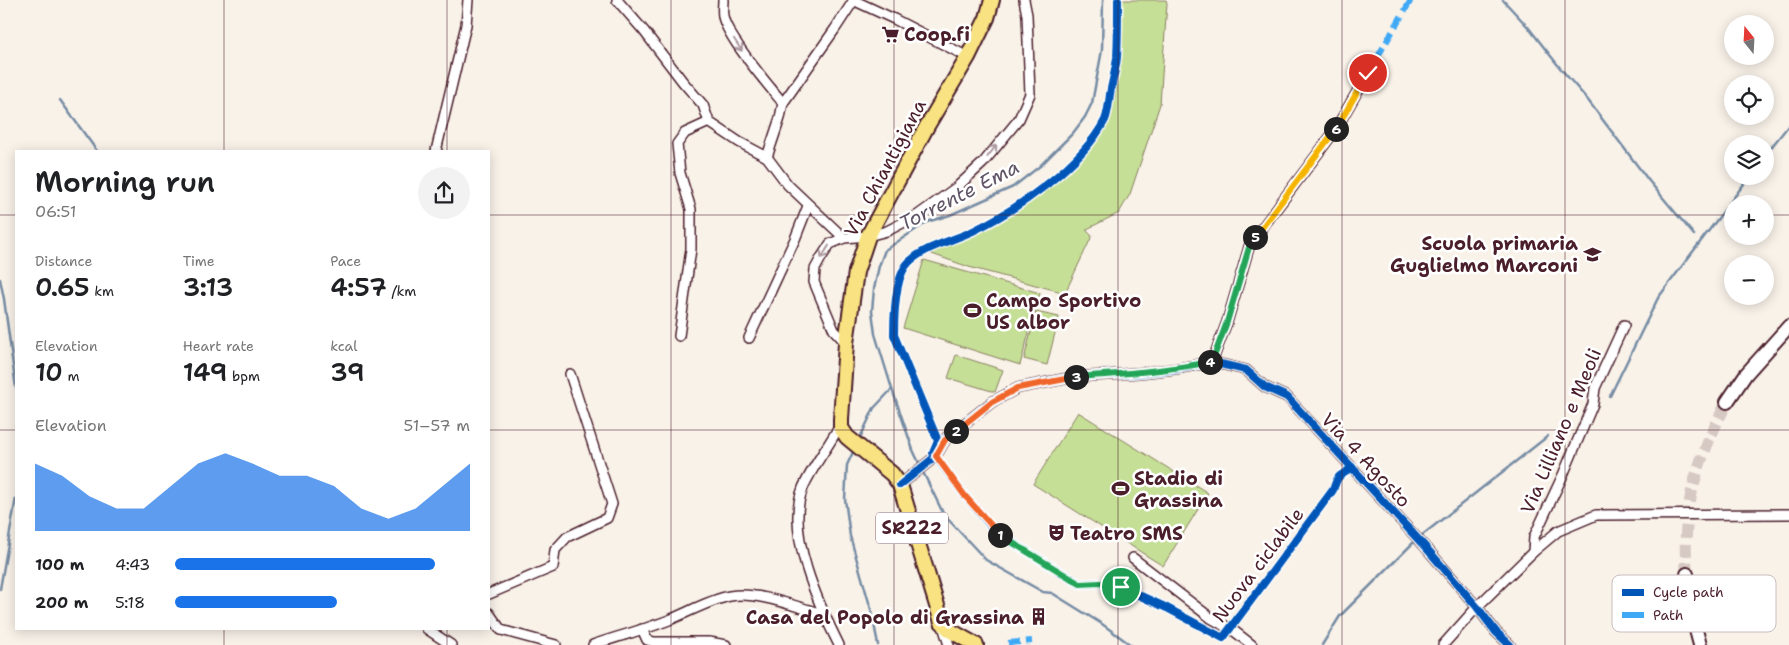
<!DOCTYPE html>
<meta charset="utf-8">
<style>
:root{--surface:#fff;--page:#f2f2f2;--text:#202124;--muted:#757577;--accent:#1a73e8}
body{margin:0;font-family:"Shantell Sans",sans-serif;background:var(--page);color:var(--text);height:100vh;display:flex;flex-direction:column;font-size:19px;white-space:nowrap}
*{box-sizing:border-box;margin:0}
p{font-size:16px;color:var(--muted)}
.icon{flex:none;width:28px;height:28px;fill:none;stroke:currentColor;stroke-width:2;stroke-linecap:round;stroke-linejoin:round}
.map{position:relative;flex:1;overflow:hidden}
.sheet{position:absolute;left:15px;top:150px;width:475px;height:480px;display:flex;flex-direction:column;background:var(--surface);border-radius:0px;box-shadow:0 2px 12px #0003}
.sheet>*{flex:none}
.needle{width:32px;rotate:342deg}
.fabs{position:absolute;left:1724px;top:15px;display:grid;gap:10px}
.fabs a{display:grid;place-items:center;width:50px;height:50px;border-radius:50%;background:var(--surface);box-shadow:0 2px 12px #0003;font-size:25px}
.pin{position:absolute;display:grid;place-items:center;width:42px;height:42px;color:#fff;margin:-21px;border:2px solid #fff;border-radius:50%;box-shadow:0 1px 5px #0007}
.km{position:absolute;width:25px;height:25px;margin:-12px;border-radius:50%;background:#222;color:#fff;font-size:14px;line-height:25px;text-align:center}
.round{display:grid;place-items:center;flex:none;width:52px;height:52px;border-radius:26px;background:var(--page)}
.head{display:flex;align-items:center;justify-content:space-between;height:85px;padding:0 20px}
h1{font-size:28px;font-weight:600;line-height:38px}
.figures{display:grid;grid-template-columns:repeat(3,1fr);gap:8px;height:85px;padding:5px 20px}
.figures div{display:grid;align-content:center}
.figures b{font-size:25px;font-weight:600}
.figures small{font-size:14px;font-weight:400}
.figures p{font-size:14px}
.chart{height:140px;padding:10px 20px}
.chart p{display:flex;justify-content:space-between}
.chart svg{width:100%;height:90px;margin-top:5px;fill:var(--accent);opacity:.7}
ul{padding:0 20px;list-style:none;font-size:16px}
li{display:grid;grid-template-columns:80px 60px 1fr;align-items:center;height:38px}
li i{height:12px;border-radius:6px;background:var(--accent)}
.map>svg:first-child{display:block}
.green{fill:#c5df96;stroke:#887f60}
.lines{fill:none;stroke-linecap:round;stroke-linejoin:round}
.stream{stroke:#768ca4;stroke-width:2.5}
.secondary-tunnel{stroke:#d6c8c3;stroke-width:12;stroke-dasharray:12 6;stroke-linecap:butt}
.minor-casing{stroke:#4a1f2b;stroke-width:12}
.secondary-casing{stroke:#4a1f2b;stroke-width:16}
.primary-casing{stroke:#4a1f2b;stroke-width:18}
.minor{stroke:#fff;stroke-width:9}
.secondary{stroke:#fff;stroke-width:12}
.primary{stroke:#f8e281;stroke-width:14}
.quiet{stroke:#3fa9f5;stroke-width:6;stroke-dasharray:12 6;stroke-linecap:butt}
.cycleway-casing{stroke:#fff;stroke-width:11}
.cycleway{stroke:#0057b8;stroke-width:8}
.oneway{stroke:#ae9aa0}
.split-1-casing{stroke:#fff;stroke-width:10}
.split-2-casing{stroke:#fff;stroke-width:10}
.split-3-casing{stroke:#fff;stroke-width:10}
.split-4-casing{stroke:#fff;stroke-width:10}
.split-5-casing{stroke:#fff;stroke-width:10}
.split-6-casing{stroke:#fff;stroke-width:10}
.split-7-casing{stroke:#fff;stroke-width:10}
.split-1{stroke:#22a559;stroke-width:6}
.split-2{stroke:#f0652b;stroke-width:6}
.split-3{stroke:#f0652b;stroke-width:6}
.split-4{stroke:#22a559;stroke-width:6}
.split-5{stroke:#22a559;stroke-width:6}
.split-6{stroke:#f5b400;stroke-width:6}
.split-7{stroke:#f5b400;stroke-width:6}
.grid{fill:none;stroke:#4a1f2b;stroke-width:1;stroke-opacity:0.55}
.labels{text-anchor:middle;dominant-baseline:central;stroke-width:5;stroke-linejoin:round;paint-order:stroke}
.shield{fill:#fff;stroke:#80626b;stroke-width:1}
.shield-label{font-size:18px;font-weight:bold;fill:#4a1f2b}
.poi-label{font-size:19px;font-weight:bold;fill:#4a1f2b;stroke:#fff;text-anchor:start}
.street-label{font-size:19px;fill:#4a1f2b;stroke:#fff}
.water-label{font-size:20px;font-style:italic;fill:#605667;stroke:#fff}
.key{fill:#fff;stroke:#c9bcbf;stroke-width:1}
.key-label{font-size:14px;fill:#4a1f2b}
</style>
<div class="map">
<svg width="1789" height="645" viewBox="0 0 1789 645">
<rect width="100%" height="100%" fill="#f9f2e9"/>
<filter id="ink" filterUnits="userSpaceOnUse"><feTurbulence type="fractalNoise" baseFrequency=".02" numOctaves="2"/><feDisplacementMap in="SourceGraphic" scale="10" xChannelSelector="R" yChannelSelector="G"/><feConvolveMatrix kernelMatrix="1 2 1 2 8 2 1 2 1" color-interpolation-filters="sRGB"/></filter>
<g filter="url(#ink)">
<g class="green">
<path d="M1122,0H1166L1167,3L1160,104L1130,194L1119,213L1087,229V231L1092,236L1065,293L969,267L929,253C983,231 1035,201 1077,160C1087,150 1098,140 1105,128C1121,98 1121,35 1122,0Z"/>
<path d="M924,260L1040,293L1020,365L903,328Z"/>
<path d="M1036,312L1059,317L1047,365L1024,359Z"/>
<path d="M956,355L1003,370L995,392L948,378Z"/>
<path d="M1078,412L1208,493L1163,566L1033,484Z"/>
</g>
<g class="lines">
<g class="stream">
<path d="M1503,0L1528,27L1561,69L1587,99L1649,181L1694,235"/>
<path d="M60,100L97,151"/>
<path d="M1765,155L1789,125"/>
<path d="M0,279L4,299L16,388"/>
<path d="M1610,396L1658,298L1750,176"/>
<path d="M859,440L874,408L892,389"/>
<path d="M854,450L847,465L845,499L850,536L872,613L878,645"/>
<path d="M920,465L913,450L892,389L875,334L872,311L874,289L879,266L885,250L927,222L950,215L1013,187L1040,166L1073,133L1085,117L1092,103L1102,50L1103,0"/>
<path d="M922,470L944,515L986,560L1043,592L1052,593L1102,624L1131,645"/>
<path d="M1421,536L1548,436"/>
<path d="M0,589L16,498"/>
<path d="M1322,645L1340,616L1414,542"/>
</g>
<path class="secondary-tunnel" d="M1687,574C1681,507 1697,461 1727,402"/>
<defs>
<g id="minor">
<path d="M617,0L644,31L683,82L703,105L709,122L739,142L767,157L788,185L844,238"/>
<path d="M723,0C723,5 722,11 723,16C726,36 768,85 783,103"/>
<path d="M853,0L894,19L968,57"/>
<path d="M436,151L466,25L468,0"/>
<path d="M767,157L780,118L783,103L835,29L854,0"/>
<path d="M679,336L691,249V209L680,173L677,144L685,133L709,122"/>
<path d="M749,338L795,239L808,206"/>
<path d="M846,343L834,330L814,282L815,269L821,258L830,244L844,238L868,236L887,231L918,215L957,187L983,163L1019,119L1030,94L1027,15L1024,0"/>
<path d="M1212,362L1227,322L1250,244L1334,132L1368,73"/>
<path d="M900,485L936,456L947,437L992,402L1018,388L1074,377L1139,373L1175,369L1212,362L1246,370L1265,387L1287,397L1428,550L1477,607L1496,632L1510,645"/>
<path d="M1533,552L1534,537L1563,475L1593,404L1595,388L1624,325"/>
<path d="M1133,558L1211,618L1234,631L1252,645"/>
<path d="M489,594L553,567L555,550L567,537L607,518L612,504L570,374"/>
<path d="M489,613L501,630L556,645"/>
<path d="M943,626L949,645"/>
<path d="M427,629L451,645"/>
<path d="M642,629L647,640L654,642H709L726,645"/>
<path d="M593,645C618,636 644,630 669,620C689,612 709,600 730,596C758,591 796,607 823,614"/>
<path d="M839,645C819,605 785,533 803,488C810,471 827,448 836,432L841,428"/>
<path d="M1443,645L1477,607L1533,552L1558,531L1596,515L1789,514"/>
</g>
<g id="secondary">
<path d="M1727,402L1746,374L1789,326"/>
<path d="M1687,574L1692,615L1700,645"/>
</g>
<path id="primary" d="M976,645L951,631L942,622L900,485L892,474L847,437L841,428V419L846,343L856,272L868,236L927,126L968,57L987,18L992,0"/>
</defs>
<use href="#minor" class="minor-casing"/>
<use href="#secondary" class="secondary-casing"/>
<use href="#primary" class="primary-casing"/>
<use href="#minor" class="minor"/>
<use href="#secondary" class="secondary"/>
<use href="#primary" class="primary"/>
<g class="quiet">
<path d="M1368,73L1411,0"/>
<path d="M1008,643L1032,641"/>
</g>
<defs>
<g id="cycleway">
<path d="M1118,0C1118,19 1118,38 1117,57C1116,69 1112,82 1110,94C1109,102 1108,113 1105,120C1082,165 1018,209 973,231C952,241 926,246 909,262C895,275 894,317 894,335L938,441L933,453L965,496L994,530L1002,536L1080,584L1100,583L1121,587L1167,608L1223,638L1333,490C1340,469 1340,479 1352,467"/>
<path d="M900,485L936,456L947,437L992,402L1018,388L1074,377L1139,373L1175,369L1212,362L1246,370L1265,387L1287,397L1428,550L1477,607L1496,632L1510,645"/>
</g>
</defs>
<use href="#cycleway" class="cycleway-casing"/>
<use href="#cycleway" class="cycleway"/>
</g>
<defs><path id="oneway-shaft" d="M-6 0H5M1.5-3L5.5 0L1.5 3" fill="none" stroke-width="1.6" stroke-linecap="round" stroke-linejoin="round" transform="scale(1.25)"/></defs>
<g class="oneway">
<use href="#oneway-shaft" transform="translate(738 45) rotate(57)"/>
<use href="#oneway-shaft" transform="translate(992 151) rotate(-52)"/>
<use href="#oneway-shaft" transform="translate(825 252) rotate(122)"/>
</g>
</g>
<g class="lines" filter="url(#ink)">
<defs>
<path id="split-1" d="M1000,535L1080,584L1100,583L1121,587"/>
<path id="split-2" d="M956,431L945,440L936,456L965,496L1000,535"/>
<path id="split-3" d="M956,431L992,402L1018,388L1076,377"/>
<path id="split-4" d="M1076,377C1121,374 1165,371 1210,362"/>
<path id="split-5" d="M1210,362H1212L1227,322L1250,244L1255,237"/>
<path id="split-6" d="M1255,237L1336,129"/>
<path id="split-7" d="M1336,129L1368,73"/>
</defs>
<use href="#split-1" class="split-1-casing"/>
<use href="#split-2" class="split-2-casing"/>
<use href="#split-3" class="split-3-casing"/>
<use href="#split-4" class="split-4-casing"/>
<use href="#split-5" class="split-5-casing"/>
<use href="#split-6" class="split-6-casing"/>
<use href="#split-7" class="split-7-casing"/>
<use href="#split-1" class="split-1"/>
<use href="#split-2" class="split-2"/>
<use href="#split-3" class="split-3"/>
<use href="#split-4" class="split-4"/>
<use href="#split-5" class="split-5"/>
<use href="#split-6" class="split-6"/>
<use href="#split-7" class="split-7"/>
</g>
<path class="grid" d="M224,0V151M447,0V151M671,0V645M894,0V645M1118,0V645M1342,0V645M1565,0V645M0,215H16M489,215H1732M1765,215H1789M0,430H16M489,430H1789M224,629V645M447,629V645"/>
<defs>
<symbol id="supermarket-bare" viewBox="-9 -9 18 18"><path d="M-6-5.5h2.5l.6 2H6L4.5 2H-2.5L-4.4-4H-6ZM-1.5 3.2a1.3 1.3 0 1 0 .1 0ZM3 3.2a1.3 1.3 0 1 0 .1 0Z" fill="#4a1f2b" stroke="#fff" stroke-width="2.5" paint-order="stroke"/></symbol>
<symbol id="school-bare" viewBox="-9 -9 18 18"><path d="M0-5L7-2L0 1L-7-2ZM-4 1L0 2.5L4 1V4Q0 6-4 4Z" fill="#4a1f2b" stroke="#fff" stroke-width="2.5" paint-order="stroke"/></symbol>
<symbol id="stadium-bare" viewBox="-9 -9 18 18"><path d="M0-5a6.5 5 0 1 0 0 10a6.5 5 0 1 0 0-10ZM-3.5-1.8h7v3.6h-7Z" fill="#4a1f2b" stroke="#fff" stroke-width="2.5" paint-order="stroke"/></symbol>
<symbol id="theatre-bare" viewBox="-9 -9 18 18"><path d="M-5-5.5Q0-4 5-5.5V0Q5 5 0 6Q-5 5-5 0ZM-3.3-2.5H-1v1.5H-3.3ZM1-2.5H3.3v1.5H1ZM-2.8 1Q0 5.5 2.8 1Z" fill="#4a1f2b" stroke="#fff" stroke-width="2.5" paint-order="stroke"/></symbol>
<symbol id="building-bare" viewBox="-9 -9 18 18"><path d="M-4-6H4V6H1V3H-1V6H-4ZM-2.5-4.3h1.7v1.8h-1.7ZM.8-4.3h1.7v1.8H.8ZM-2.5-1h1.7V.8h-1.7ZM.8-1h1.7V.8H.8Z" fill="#4a1f2b" stroke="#fff" stroke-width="2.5" paint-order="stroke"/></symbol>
</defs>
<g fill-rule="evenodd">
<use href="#supermarket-bare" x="878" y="22" width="25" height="25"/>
<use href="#school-bare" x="1580" y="242" width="25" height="25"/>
<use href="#stadium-bare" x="960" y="298" width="25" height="25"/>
<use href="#stadium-bare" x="1108" y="476" width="25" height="25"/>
<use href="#theatre-bare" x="1044" y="520" width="25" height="25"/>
<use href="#building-bare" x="1026" y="604" width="25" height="25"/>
</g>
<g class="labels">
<rect class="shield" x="876" y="512.5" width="72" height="31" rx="4"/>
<g class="shield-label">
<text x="912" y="528">SR222</text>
</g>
<g class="poi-label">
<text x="904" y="34">Coop.fi</text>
<text x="1578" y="243" text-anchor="end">Scuola primaria<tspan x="1578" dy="22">Guglielmo Marconi</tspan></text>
<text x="986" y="300">Campo Sportivo<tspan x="986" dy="22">US albor</tspan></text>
<text x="1134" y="478">Stadio di<tspan x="1134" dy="22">Grassina</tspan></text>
<text x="1070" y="533">Teatro SMS</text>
<text x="1024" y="617" text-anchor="end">Casa del Popolo di Grassina</text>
</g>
<g class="street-label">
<text transform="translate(885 168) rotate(-62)">Via Chiantigiana</text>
<text transform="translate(1561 431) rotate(-67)">Via Lilliano e Meoli</text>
<text transform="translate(1366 460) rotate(47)">Via 4 Agosto</text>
<text transform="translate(1258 565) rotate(-53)">Nuova ciclabile</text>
</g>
<g class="water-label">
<text transform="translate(959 195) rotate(-27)">Torrente Ema</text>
</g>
</g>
<rect x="1612" y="575" width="164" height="57" rx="8" class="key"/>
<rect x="1622" y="589" width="22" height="7" fill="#0057b8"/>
<rect x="1622" y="612" width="22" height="6" fill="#3fa9f5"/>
<g class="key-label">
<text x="1653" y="597">Cycle path</text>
<text x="1653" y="620">Path</text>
</g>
</svg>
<div class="fabs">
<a><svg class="needle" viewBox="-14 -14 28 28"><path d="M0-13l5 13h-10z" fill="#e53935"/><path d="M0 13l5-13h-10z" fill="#757577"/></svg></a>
<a><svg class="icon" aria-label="locate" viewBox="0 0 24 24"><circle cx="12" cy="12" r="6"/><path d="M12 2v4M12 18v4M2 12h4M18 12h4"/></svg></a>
<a><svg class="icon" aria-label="layers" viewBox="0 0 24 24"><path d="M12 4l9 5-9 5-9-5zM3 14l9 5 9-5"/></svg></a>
<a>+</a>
<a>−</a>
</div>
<div class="pin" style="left:1121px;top:587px;background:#1e9e55"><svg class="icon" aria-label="arrive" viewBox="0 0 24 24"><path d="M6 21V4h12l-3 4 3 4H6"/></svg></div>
<div class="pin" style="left:1368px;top:73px;background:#d93025"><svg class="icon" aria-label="check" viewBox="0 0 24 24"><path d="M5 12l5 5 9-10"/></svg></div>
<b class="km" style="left:1000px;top:535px">1</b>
<b class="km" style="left:956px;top:431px">2</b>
<b class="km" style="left:1076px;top:377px">3</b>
<b class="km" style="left:1210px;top:362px">4</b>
<b class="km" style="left:1255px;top:237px">5</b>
<b class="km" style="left:1336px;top:129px">6</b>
<section class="sheet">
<div class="head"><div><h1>Morning run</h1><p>06:51</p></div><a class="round"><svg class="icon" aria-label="share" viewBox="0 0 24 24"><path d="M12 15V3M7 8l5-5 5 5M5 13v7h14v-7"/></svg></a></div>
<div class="figures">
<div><p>Distance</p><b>0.65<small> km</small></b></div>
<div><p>Time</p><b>3:13</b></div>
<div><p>Pace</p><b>4:57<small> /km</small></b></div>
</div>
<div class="figures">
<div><p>Elevation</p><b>10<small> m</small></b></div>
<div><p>Heart rate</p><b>149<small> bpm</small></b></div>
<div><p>kcal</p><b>39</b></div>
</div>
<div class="chart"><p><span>Elevation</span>51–57 m</p>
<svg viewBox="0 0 160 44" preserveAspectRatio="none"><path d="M0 44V11L10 17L20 27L30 33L40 33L50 22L60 11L70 6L80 11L90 17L100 17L110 22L120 33L130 38L140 33L150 22L160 11V44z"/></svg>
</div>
<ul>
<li><b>100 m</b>4:43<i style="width:88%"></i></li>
<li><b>200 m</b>5:18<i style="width:55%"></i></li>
</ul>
</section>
</div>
